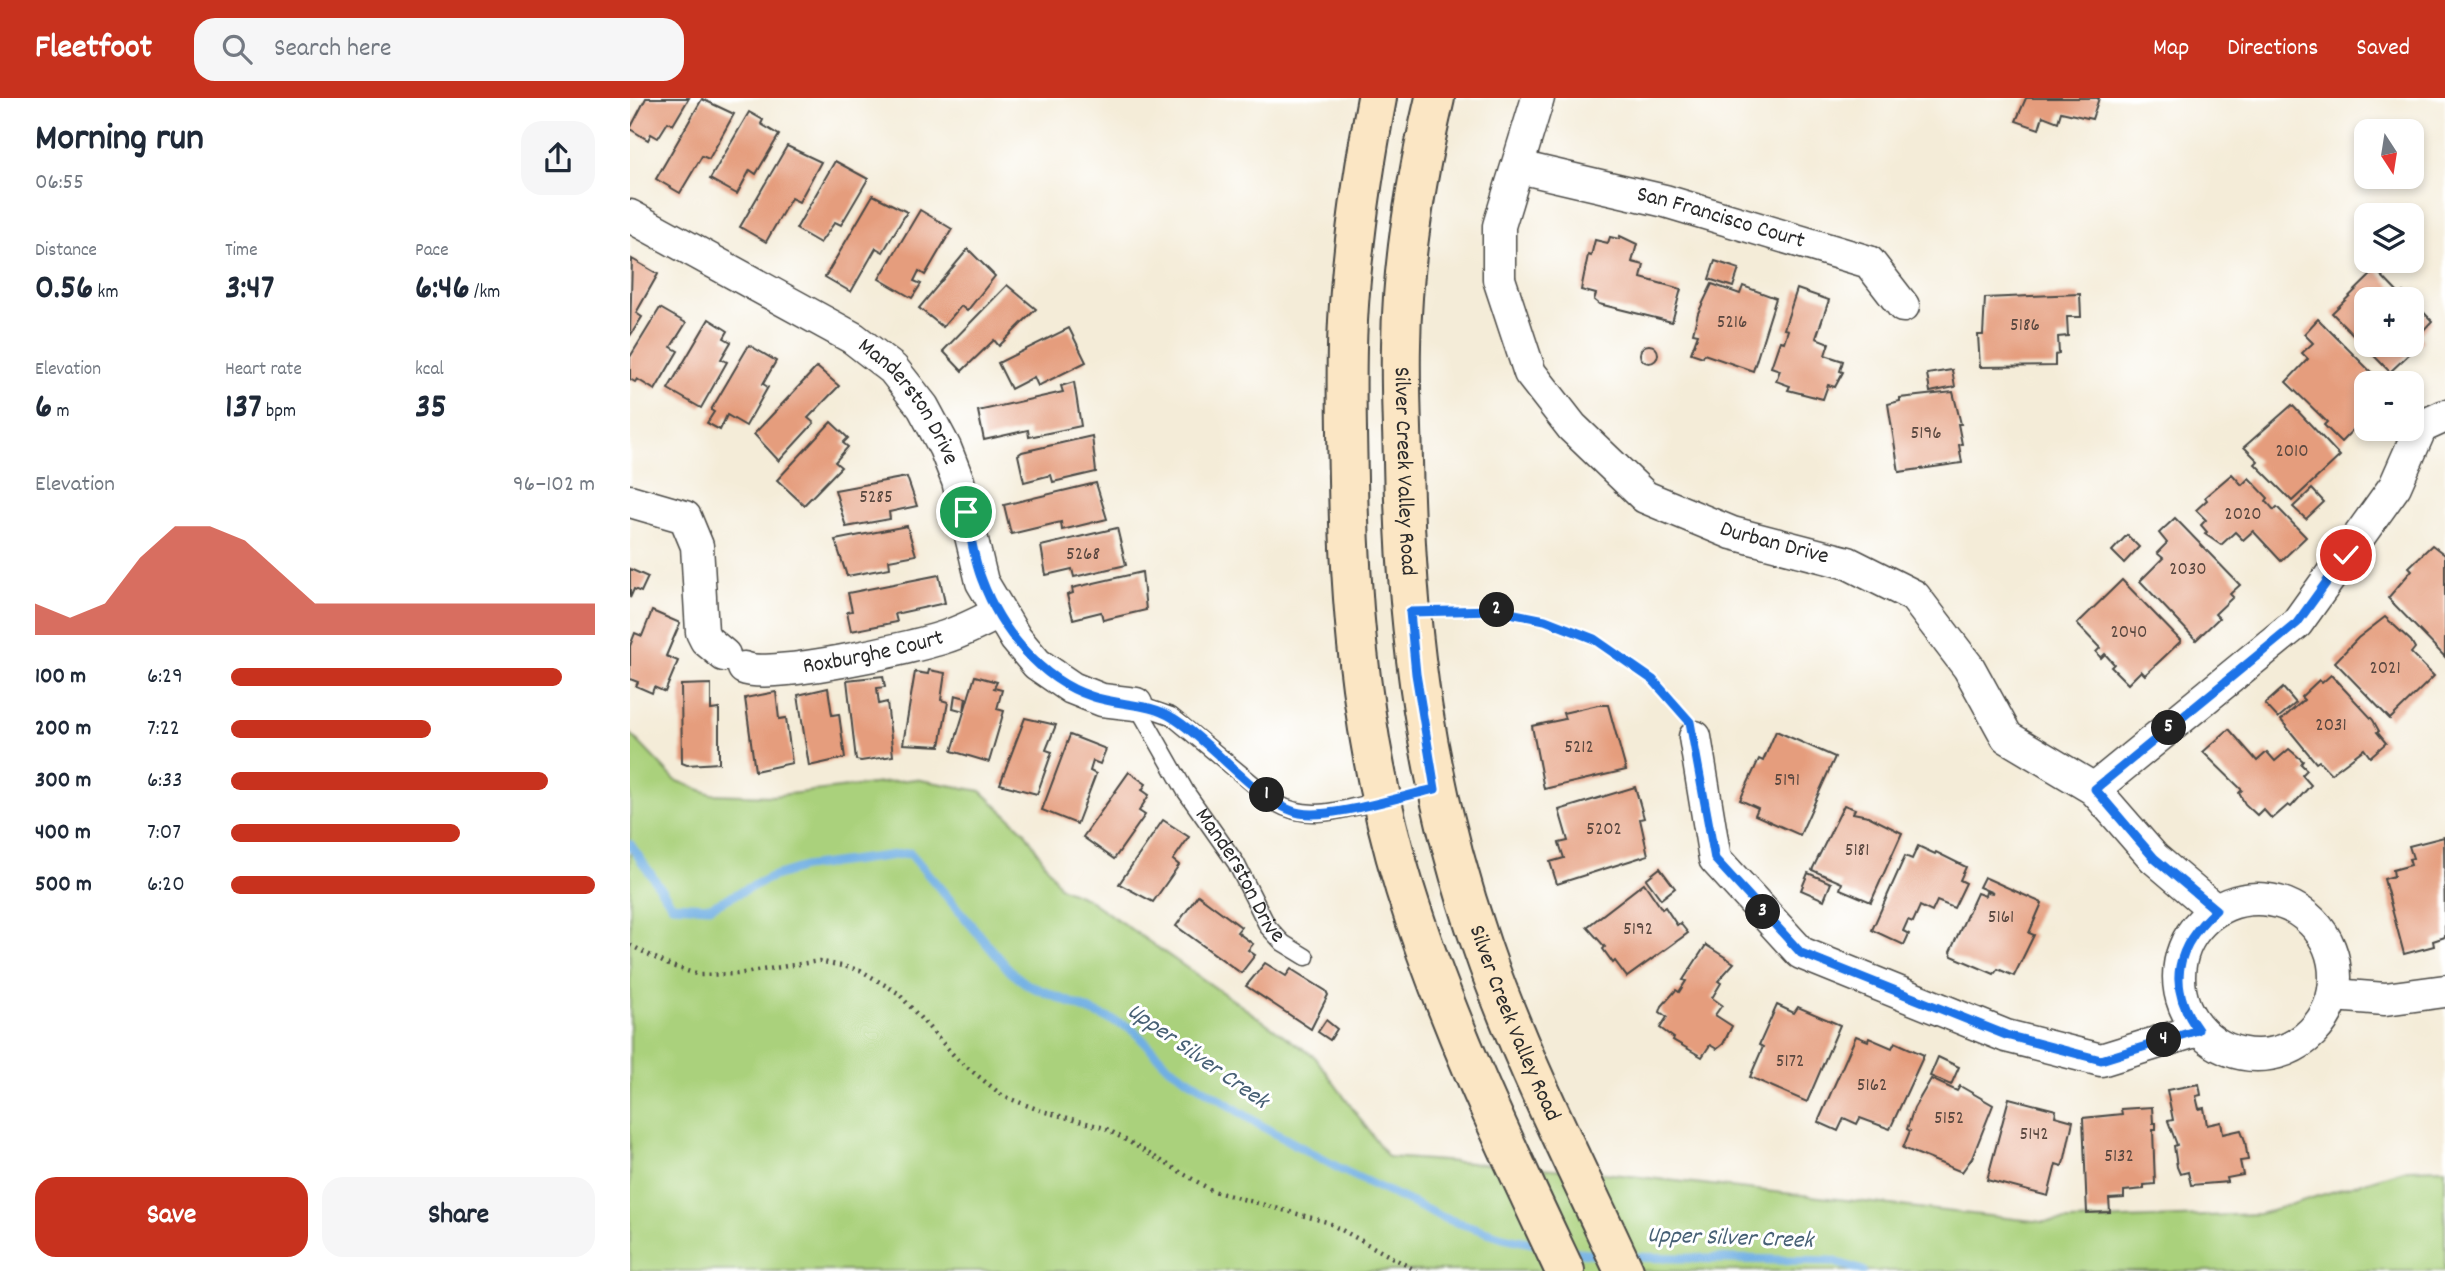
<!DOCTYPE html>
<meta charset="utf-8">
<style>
:root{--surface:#fff;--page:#f6f6f7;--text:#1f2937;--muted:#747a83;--accent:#c8321e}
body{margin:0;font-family:Dekko,sans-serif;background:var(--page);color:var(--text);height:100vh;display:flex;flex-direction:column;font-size:26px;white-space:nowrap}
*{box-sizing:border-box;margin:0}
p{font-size:23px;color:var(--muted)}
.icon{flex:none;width:38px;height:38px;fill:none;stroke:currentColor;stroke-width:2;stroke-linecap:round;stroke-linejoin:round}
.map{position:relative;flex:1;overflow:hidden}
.side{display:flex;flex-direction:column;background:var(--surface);width:630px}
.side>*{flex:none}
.needle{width:46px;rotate:168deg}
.buttons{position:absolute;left:1724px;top:21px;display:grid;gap:14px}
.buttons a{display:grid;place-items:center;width:70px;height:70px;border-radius:14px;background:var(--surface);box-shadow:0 4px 10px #0003;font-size:35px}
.pin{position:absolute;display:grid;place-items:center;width:60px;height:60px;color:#fff;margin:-30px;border:4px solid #fff;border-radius:50%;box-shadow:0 2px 7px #0007}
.km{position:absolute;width:35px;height:35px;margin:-18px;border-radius:50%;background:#222;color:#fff;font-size:19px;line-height:35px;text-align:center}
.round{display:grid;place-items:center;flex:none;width:74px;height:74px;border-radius:21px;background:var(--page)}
.headline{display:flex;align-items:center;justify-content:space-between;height:119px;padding:0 35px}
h1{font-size:38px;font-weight:700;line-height:52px}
.figures{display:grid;grid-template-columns:repeat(3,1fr);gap:10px;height:119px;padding:7px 35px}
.figures div{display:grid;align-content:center}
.figures b{font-size:35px;font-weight:700}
.figures small{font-size:19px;font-weight:400}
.figures p{font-size:19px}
.chart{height:196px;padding:14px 35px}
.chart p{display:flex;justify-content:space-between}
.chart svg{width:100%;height:126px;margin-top:7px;fill:var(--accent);opacity:.7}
.action{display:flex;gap:14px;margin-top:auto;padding:14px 35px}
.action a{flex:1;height:80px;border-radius:21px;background:var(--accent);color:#fff;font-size:28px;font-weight:700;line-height:80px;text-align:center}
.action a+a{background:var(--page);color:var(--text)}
ul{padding:0 35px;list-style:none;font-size:23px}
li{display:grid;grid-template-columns:112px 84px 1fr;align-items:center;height:52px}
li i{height:18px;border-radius:9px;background:var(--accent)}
header{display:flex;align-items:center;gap:42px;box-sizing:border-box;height:98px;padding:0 35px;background:var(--accent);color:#fff}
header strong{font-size:33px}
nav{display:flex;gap:38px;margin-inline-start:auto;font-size:24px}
.search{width:490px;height:63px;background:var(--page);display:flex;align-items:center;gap:18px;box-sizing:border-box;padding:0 24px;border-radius:21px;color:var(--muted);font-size:26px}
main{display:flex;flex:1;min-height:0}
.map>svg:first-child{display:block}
.green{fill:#aad17c;stroke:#6a7e54;stroke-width:2}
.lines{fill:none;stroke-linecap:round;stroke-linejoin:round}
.stream{stroke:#70afe3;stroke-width:9}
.building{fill:#e59d7d}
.lane-casing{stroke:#494845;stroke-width:19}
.street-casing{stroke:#494845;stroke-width:35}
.secondary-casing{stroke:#494845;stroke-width:42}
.path{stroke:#494845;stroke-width:4.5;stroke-dasharray:2 5;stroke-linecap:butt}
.lane{stroke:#fff;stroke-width:16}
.street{stroke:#fff;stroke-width:32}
.secondary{stroke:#fbe6c4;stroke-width:38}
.route-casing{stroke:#fff;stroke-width:14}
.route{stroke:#1a73e8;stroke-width:9}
.labels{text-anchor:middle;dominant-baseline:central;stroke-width:6;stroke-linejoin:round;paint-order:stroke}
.number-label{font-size:19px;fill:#5a4840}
.street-label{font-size:23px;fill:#2b2b2b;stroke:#fff}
.water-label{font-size:24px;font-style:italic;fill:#476075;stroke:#fff}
</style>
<header>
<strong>Fleetfoot</strong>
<div class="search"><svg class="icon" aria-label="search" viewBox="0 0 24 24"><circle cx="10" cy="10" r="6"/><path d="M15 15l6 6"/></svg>Search here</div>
<nav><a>Map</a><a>Directions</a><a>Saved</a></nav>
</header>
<main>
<section class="side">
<div class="headline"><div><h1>Morning run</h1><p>06:55</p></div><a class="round"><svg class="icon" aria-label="share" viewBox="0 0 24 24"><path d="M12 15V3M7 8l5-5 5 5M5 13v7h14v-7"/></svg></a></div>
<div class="figures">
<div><p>Distance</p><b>0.56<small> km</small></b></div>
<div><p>Time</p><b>3:47</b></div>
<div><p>Pace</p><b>6:46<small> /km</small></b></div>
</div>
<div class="figures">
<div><p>Elevation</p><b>6<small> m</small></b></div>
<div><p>Heart rate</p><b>137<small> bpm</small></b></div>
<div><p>kcal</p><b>35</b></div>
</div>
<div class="chart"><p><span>Elevation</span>96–102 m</p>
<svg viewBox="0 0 160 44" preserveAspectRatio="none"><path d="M0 44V33L10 38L20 33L30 17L40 6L50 6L60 11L70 22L80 33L90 33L100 33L110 33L120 33L130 33L140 33L150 33L160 33V44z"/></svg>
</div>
<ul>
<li><b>100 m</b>6:29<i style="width:91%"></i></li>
<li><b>200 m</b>7:22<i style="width:55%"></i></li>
<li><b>300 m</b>6:33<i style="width:87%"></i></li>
<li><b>400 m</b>7:07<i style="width:63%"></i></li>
<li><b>500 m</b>6:20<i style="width:100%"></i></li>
</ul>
<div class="action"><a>Save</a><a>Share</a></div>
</section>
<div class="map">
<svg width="1815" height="1173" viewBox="0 0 1815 1173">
<rect width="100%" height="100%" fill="#fff"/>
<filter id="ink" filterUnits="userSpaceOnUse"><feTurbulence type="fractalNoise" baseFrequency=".0143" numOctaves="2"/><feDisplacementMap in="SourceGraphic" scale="14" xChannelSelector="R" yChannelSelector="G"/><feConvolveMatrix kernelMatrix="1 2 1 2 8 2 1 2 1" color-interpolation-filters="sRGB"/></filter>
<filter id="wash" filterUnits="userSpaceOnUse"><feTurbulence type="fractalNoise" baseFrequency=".00686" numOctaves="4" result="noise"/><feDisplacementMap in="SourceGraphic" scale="28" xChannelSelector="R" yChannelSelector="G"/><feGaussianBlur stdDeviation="1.57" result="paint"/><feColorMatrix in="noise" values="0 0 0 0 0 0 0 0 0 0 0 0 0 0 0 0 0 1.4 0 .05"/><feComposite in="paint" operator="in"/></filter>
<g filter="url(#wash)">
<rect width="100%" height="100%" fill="#f4ecd8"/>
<path class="green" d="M0,635L45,682L81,696L142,698L285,681L351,693L395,734L430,789L456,800L685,959L758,1059L965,1074L1413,1124L1629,1116L1777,1071L1815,1070V1173H0Z"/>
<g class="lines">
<g class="stream">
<path d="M0,746L42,807L80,809L141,779L174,769L280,755L381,874L398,887L501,930L538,968L630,1027L714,1073L814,1120L873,1139L911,1147"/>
<path d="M939,1153L977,1157"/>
<path d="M998,1159L1202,1163L1233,1173"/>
</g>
</g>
<g id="blocks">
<g class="building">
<path d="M16,0H59L43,27L38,24L28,40L21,36L18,42L0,31Z"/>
<path d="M1396,0H1469L1462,21L1431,14L1428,24L1413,18L1409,31L1386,23Z"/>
<path d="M72,1L104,16L79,61L72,58L50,95L26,81Z"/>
<path d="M119,14L133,22L131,26L149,37L126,76L120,72L107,96L80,81Z"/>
<path d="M157,48L191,64L169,104L161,100L136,144L110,129Z"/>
<path d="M205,63L238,81L211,127L205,124L190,145L166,131Z"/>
<path d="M243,97L277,114L253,154L246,150L221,194L195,179Z"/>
<path d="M290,112L322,131L295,177L289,173L284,183L291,186L282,200L249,181Z"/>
<path d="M990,138L1007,146L1002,164L1014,167L1011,180L1051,191L1042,224L969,206L964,202L966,196L951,192L958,157L961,158L965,142L978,145L980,139L989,141Z"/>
<path d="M338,151L365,178L337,213L331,208L313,229L289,210Z"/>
<path d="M2,161L28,176L6,215L12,219L0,238Z"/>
<path d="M1085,163L1109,171L1103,189L1079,181Z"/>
<path d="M1746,172L1770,197L1773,194L1781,201H1736V247H1782V202L1802,223L1789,237L1793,243L1760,274L1702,215Z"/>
<path d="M1082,186L1110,196L1113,188L1146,200L1123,273L1074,256L1073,259L1061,255L1068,236L1063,235L1068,215Z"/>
<path d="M377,187L406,211L369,248L364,242L332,273L313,253Z"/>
<path d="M1167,191L1199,202L1186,240L1199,245L1195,257L1213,263L1210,273L1213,274L1205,289L1198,287L1193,301L1158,292L1160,288L1146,283L1150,272L1141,269L1150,243L1154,244L1158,232L1154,231Z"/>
<path d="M1450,196L1451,219H1437L1438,238L1428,239L1429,256L1425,257V268L1350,269L1348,237H1353L1355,200Z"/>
<path d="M30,210L56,225L41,249L48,253L25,292L7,281L5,284L0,281V259Z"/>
<path d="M79,221L98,233L94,240L101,244L91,261L97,264L71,310L38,291Z"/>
<path d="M1688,221L1752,285H1736V311L1730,317L1734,320L1711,344L1694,327L1697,324L1656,284L1678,261L1672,255L1683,245L1674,236Z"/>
<path d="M439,230L456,264L408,288L404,279L381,291L368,265Z"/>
<circle cx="1019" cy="256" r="9"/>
<path d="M119,247L146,263L133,286L138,289L116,328L97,317L90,332L77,325L84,314L81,312Z"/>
<path d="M187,269L209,288L178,320L184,325L149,363L124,336Z"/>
<path d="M1322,272L1325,289L1300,294L1297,276Z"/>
<path d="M444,284L451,328L399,339L398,332L354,342L348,313L433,294L431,288Z"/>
<path d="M1323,294L1331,326H1328L1332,346L1329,347L1332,365L1269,374L1258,306L1270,303V300Z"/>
<path d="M1662,307L1710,358L1662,403L1625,366L1628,363L1614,349Z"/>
<path d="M201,324L218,340L213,345L218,349L205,364L211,369L174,407L147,382Z"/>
<path d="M462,338L466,374L423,384L421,377L394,384L388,357L392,354Z"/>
<path d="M1602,376L1612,387L1619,380L1638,400L1636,403L1644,412L1647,409L1676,439L1651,463L1623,433L1613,442L1605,434L1591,447L1575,436L1577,434L1571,427L1576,422L1566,412L1577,402L1575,399Z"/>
<path d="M277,379L287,408L259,414L260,421L216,429L205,392Z"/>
<path d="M466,385L477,421L432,432L431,424L381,436L374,407Z"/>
<path d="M1682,391L1694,404L1676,421L1663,409Z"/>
<path d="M1545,420L1610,487L1600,496L1603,499L1585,516L1589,520L1566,542L1510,483L1533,460L1527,455L1537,445L1529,435Z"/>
<path d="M277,428L286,457L259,462L260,470L217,478L205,442Z"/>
<path d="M487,430L496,467L444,479L442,471L416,477L411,448Z"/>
<path d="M1497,437L1509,449L1494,465L1482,453Z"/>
<path d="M1802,447L1815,457V559L1758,500L1782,472L1779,469Z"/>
<path d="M0,471L18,479L11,494L4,491L0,500Z"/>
<path d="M512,474L516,512L473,522L471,514L443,521L437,497L443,495L442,490Z"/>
<path d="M309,477L315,505L265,516L267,524L221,533L217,514L222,513L218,495Z"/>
<path d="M1492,482L1551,543L1515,577L1511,573L1498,586L1481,569L1484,566L1475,556L1471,560L1466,554L1470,550L1447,526Z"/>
<path d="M22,513L50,525L36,558L48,563L35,594L24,589L22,595L6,588L8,584L0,581V548L5,535L12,538Z"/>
<path d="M1755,519L1781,543L1785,550L1781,555L1804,578L1760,621L1705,564L1728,540Z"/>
<path d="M299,572L315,575L311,602L318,604L310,648L273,646L285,574L298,576Z"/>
<path d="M1701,577L1743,622L1749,633L1747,634L1756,645L1740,659L1734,651L1701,676L1689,663L1686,665L1651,622L1674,602L1671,599L1689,582L1692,585Z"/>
<path d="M253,578L255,589L247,590L249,606L257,604L263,658L231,663L226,662L217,582Z"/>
<path d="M345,578L367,584L364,590L372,592L367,611L374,613L359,664L322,653Z"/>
<path d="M81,586V612L89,611V665L57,667L52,665L51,587Z"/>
<path d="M198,590L202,617L209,616L215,660L179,668L168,597Z"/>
<path d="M1653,590L1666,605L1648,620L1635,606Z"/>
<path d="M146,594L149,621L156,620L162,665L125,673L115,600Z"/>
<path d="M325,597L336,600L334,613L323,610Z"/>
<path d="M968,607H978L996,672L914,691L902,628L935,621L933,615Z"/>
<path d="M395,620L426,627L416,652L422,654L407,696L370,686Z"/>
<path d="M1599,631L1627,663L1637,654L1645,663L1659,651L1673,663L1671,666L1677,672L1672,677L1681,687L1661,709L1658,707L1642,721L1633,711L1627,717L1615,706L1609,695L1612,692L1573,654Z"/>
<path d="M1146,633L1205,659L1170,737L1125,717L1128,710L1110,702L1129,661L1133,663Z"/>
<path d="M440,637L476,651L470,666L463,663L460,673L466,676L447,726L412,712Z"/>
<path d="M499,674L516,686L512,692L519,697L509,713L515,717L484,761L453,739Z"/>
<path d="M1005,689L1014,720L1010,721L1018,757L927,786L920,764L934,760L929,745L938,743L929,712Z"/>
<path d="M1214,707L1225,711L1223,715L1238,718L1272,735L1241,804L1210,791L1212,785L1182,772Z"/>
<path d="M533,722L559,739L543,762L549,767L523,804L489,786Z"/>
<path d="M1814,739L1815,839L1803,843L1804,848L1774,856L1754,781L1764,778L1763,772L1781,767L1779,761L1783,760L1779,748Z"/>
<path d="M1288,748L1305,756L1306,754L1336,769L1330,782L1336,785L1324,810L1307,803L1302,814L1290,808L1283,824L1278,822L1273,833L1279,836L1274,847L1242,832L1275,758L1282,761Z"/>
<path d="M1030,770L1045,790L1031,801L1016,781Z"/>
<path d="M1178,775L1201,785L1194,802L1171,792Z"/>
<path d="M1354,779L1412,805L1399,835L1404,837L1384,878L1368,871L1364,876L1322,858L1320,854L1347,795L1355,798L1356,794L1363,795L1349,789Z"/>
<path d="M1014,785L1032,811L1035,809L1047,827L1050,825L1058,835L997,879L985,863L983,865L973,851L975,849L957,829Z"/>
<path d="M568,797L611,829L607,834L623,846L618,852L625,857L611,875L546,828Z"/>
<path d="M1076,847L1104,865L1088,883L1091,885L1082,900L1092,907L1085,917L1102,928L1093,946L1087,951L1080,947L1072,959L1043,942L1044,940L1030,930L1037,919L1030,914L1032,908L1046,892L1049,894L1056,883L1053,882Z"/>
<path d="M635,865L656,878L661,871L696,893L698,897L681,931L616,888Z"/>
<path d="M1147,907L1164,915L1168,909L1210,927L1177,1004L1120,979L1133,949L1129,947Z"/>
<path d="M696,922L707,931L700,942L688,934Z"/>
<path d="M1226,938L1238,943L1239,940L1262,950L1265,944L1294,957L1260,1031L1230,1020L1227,1026L1214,1020L1208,1033L1188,1024Z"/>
<path d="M1308,959L1329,969L1321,987L1300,978Z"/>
<path d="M1301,981L1327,993L1330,988L1363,1007L1342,1060L1332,1074L1273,1050L1280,1033L1277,1031L1284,1010Z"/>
<path d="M1569,986L1571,997L1566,998L1569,1011L1574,1010L1577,1027L1591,1024L1593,1036L1611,1032L1615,1043L1618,1062L1610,1063L1613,1077L1597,1080L1598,1084L1561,1087L1558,1074L1550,1076L1547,1069L1544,1048L1547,1047L1538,1023L1543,1022L1537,992Z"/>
<path d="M1379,1000L1426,1012L1425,1018L1443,1023L1435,1060L1432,1068L1426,1066L1418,1098L1357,1082Z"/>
<path d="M1522,1009L1523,1025H1526V1032H1523L1525,1086L1514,1087V1091L1494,1093V1100L1479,1101L1480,1114L1457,1115L1453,1020L1492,1016L1491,1011Z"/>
</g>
</g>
</g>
<g filter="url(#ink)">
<use href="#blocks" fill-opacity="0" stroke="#494845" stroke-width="2"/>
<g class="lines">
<defs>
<g id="lane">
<path id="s1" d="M506,606L556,694L606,765L638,829L653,845L676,859"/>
<path d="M506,606L541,618L646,705C680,725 717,710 752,702"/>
</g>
<g id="street">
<path id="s2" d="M908,0L869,128V181L900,275L942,329L1015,399L1102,435L1218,465L1284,498L1339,570L1377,639L1464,691L1524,760L1585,812"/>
<path id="s3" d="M889,69L1035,103L1239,164L1273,208"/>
<path id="s4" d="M0,118L223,240L263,271L293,309L315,350L328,383L352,484L386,541L407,566L442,590L472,602L506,606"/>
<path d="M0,403L55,419L67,448L72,534L76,542L94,557"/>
<path id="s5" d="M114,570C140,582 282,550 315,539C333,533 351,524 368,515"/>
<path d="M1065,639L1085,761L1171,855L1376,938L1471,962L1568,932"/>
<path d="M1464,691L1667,525L1765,388L1791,329L1815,318"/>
<circle cx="1627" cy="879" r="78"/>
<path d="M1704,897L1755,901L1815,893"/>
</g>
<g id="secondary">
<path d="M747,0C733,74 722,148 718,223C715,276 717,329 718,382C720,520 734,659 775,791C816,923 876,1048 935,1173"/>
<path id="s6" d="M805,0C786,81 772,164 771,247C770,286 772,325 773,363C776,534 796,687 852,849C890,960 945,1066 994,1173"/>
</g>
</defs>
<use href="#lane" class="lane-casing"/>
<use href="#street" class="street-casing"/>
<use href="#secondary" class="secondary-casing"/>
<g class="path">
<path d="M812,513C909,511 990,536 1052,614"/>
<path d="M0,847L39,867L69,877L107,876L189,863L230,872L268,895L328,962L373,998L412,1013L475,1030L583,1093L697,1124L787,1173"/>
</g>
<use href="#lane" class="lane"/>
<use href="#street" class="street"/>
<use href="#secondary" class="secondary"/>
</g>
</g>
<g class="lines" filter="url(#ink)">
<defs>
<path id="route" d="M336,414C341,437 343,460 352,482C370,531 410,581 461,598C488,608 518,604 543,620C579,641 631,708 670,715C701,721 772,698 805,691L786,576L780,514L865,512L915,522L964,541L1023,582L1060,624L1085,761L1171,855L1376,937L1471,962L1568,932C1535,887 1547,847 1586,812L1524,760L1465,691L1667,525L1716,457"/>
</defs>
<use href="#route" class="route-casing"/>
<use href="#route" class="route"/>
</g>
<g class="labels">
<g class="number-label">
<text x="1102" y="225">5216</text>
<text x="1395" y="228">5186</text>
<text x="1296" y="336">5196</text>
<text x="1662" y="354">2010</text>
<text x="246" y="400">5285</text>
<text x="1613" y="417">2020</text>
<text x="453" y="457">5268</text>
<text x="1558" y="472">2030</text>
<text x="1499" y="535">2040</text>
<text x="1755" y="571">2021</text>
<text x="1701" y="628">2031</text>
<text x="949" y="650">5212</text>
<text x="1157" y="683">5191</text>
<text x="974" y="732">5202</text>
<text x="1227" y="753">5181</text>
<text x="1371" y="820">5161</text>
<text x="1008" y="832">5192</text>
<text x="1160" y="964">5172</text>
<text x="1242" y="988">5162</text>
<text x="1319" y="1021">5152</text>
<text x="1404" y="1037">5142</text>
<text x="1489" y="1059">5132</text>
</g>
<g class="street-label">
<text stroke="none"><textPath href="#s3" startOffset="208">San Francisco Court</textPath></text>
<text stroke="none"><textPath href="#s4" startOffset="340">Manderston Drive</textPath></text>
<text stroke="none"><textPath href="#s6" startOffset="376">Silver Creek Valley Road</textPath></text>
<text stroke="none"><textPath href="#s2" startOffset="593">Durban Drive</textPath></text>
<text stroke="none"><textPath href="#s5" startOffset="131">Roxburghe Court</textPath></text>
<text stroke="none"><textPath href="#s1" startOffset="201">Manderston Drive</textPath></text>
<text stroke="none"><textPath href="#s6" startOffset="943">Silver Creek Valley Road</textPath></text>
</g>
<g class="water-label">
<text transform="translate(567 959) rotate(35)">Upper Silver Creek</text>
<text transform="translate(1100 1141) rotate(2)">Upper Silver Creek</text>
</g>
</g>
</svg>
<div class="buttons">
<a><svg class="needle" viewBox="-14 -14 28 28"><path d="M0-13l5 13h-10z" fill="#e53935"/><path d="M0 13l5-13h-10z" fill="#747a83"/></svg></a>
<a><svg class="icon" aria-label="layers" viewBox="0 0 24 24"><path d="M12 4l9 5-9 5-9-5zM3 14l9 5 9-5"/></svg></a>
<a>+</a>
<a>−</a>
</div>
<div class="pin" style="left:336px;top:414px;background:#1e9e55"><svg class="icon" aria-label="arrive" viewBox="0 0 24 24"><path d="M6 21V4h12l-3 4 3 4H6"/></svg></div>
<div class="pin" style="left:1716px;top:457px;background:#d93025"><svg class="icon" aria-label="check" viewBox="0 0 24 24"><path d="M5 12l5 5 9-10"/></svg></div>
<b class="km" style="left:637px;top:697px">1</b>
<b class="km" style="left:867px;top:512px">2</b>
<b class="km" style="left:1133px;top:814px">3</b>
<b class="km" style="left:1534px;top:942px">4</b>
<b class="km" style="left:1539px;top:630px">5</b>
</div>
</main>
